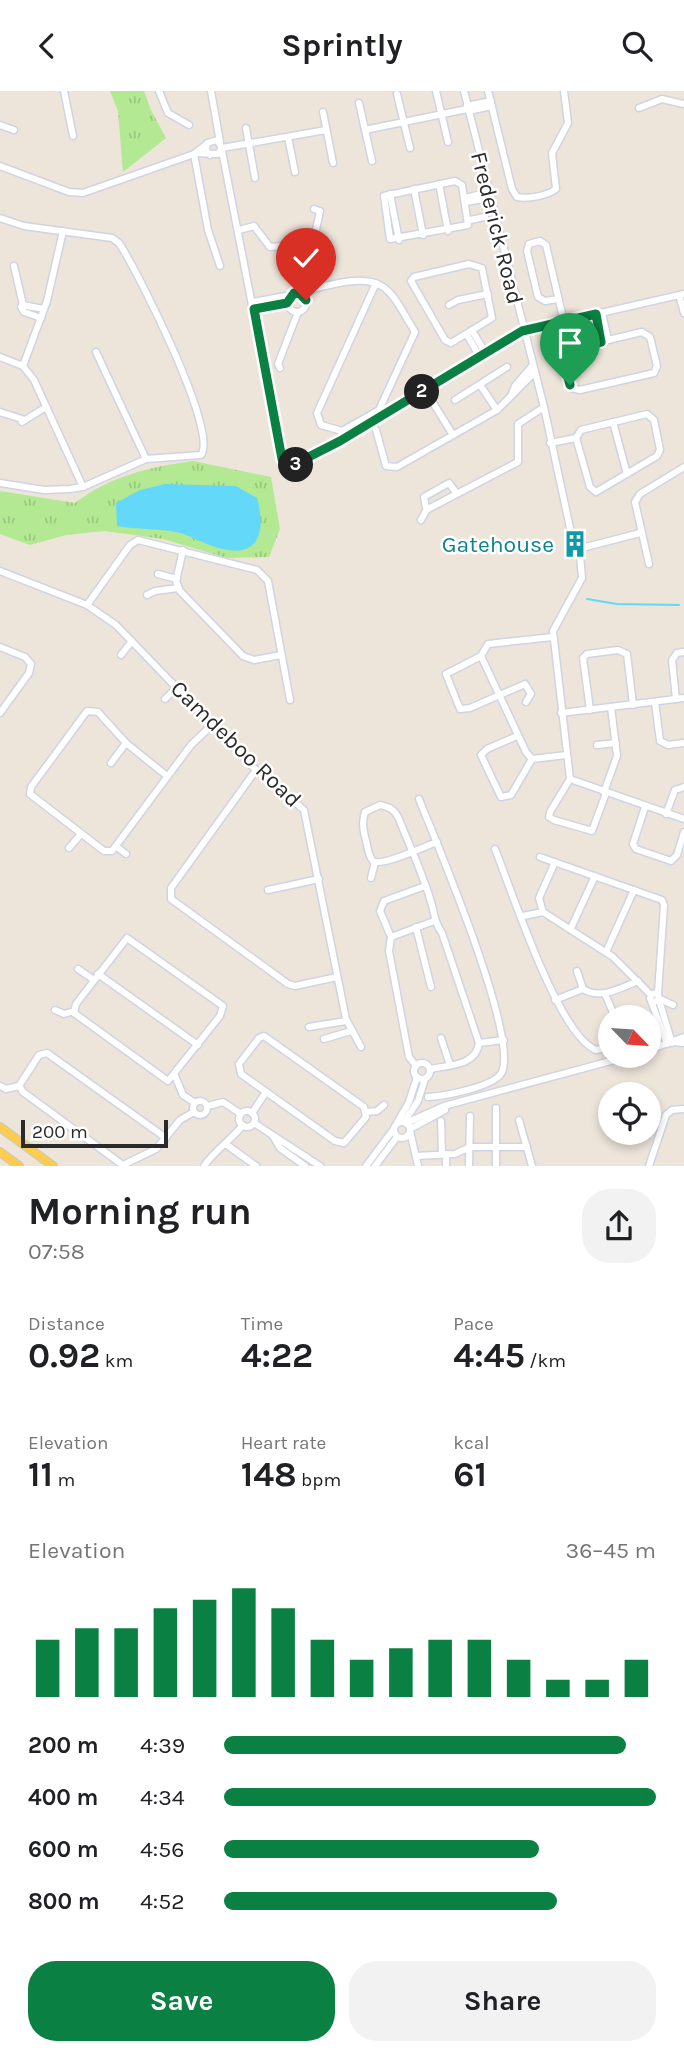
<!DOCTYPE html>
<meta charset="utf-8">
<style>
:root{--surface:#fff;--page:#f2f2f2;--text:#202124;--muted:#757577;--accent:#0b8043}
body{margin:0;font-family:Karla,sans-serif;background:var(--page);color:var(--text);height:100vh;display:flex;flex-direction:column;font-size:26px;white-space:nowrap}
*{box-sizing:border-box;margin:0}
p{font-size:23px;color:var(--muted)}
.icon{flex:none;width:38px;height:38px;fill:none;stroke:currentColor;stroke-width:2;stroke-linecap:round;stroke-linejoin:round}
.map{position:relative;height:1075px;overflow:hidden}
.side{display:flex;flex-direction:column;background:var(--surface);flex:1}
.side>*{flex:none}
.needle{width:46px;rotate:115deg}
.fabs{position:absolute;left:598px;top:914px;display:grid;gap:14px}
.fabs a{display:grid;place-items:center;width:63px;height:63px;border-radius:50%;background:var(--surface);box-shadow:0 4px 10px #0003;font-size:35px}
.scale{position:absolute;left:21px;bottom:18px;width:147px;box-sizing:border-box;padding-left:7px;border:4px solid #2a2a2a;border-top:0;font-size:19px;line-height:24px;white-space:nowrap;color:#2a2a2a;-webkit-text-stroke:5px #fff;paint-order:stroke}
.pin{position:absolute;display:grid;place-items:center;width:60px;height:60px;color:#fff;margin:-72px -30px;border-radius:50% 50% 50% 0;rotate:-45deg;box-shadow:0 0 7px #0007}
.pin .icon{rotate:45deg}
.km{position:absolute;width:35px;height:35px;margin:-18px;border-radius:50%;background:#222;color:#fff;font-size:19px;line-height:35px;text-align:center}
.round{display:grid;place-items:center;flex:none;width:74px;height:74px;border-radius:28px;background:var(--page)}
.summary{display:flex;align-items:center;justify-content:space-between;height:119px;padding:0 28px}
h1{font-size:38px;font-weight:700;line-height:52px}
.metrics{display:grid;grid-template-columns:repeat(3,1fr);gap:10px;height:119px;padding:7px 28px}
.metrics div{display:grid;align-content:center}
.metrics b{font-size:35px;font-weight:700}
.metrics small{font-size:19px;font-weight:400}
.metrics p{font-size:19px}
.chart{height:196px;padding:14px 28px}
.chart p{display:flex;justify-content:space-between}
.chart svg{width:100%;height:126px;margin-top:7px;stroke:var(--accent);stroke-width:6}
.primary-button{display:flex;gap:14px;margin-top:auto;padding:14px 28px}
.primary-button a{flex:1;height:80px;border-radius:28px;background:var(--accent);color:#fff;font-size:28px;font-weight:700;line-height:80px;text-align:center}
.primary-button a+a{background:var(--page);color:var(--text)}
ul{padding:0 28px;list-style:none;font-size:23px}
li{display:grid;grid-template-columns:112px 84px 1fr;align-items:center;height:52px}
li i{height:18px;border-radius:9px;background:var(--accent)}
header{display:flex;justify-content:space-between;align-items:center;height:91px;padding:0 28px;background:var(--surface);font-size:32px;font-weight:700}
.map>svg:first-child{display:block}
.park{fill:url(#park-tufts)}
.water{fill:#64d8f8}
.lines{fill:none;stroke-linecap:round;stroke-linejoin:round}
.stream{stroke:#64d8f8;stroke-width:2}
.minor-casing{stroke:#cfd4e4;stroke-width:9}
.major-casing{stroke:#c8c8c8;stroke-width:10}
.minor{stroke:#fff;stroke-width:6}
.major{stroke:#fccc50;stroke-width:8}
.route-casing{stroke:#fff;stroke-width:14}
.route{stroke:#0b8043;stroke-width:9}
.labels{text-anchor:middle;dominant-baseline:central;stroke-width:5;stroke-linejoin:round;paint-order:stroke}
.street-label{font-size:23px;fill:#2a2a2a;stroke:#fff}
.culture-label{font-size:23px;fill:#0d838f;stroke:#fff;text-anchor:end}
</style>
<header><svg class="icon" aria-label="back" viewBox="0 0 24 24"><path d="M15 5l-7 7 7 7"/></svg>Sprintly<svg class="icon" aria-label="search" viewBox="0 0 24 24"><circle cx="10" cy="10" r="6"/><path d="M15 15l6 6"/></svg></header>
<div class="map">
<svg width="684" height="1075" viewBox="0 0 684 1075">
<defs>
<pattern id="park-tufts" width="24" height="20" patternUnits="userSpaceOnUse" patternTransform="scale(1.75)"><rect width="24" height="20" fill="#b3e992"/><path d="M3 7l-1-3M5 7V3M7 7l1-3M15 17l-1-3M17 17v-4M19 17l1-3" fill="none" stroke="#9ac87e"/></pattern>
</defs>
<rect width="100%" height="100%" fill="#ede4da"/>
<g class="park">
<path d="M110,0H144L151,19L166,47L123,81L118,20Z"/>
<path d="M193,370L271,386L280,438L269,466L227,467L163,448L104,440L66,444L30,454L0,443V400L75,412C110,385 150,376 193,370Z"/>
</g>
<path class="water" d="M165,393L236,395L257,407C264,431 264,465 228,459C210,457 194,445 176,441C156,437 137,439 117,435L116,412L140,399Z"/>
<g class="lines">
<path class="stream" d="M587,508L617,513L679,514"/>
<defs>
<g id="minor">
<path d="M64,0L73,45"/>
<path d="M159,0L168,22L189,34"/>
<path d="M211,0L220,51"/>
<path d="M436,0L448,51"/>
<path d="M464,0L544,316L573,451"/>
<path d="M488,0L512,98L517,106C528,108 547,105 556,98L552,62L568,32L564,0"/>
<path d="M397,3L410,57"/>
<path d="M359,12L372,70"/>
<path d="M467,15L491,10"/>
<path d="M639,17L662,8L684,13"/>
<path d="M468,20L492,15"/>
<path d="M323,21L333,72"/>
<path d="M0,34L14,39"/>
<path d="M246,37L255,87"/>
<path d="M365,39L467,18"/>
<path d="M288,46L295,81"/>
<path d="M222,57L326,39"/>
<path d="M222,60L282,368L289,376L340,350L522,240L684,203"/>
<path d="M196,62L218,63L222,57L217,49L207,52L206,60L210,64"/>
<path d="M194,63L208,139L220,175"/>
<path d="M0,75L69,101L83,102L194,63L206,54"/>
<path d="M455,90L462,94L468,134L390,148L384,105Z"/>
<path d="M439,93L448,140"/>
<path d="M414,98L423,144"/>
<path d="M390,103L399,149"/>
<path d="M465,107L489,101"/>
<path d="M466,111L490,107"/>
<path d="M0,127L24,135L112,147L119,152C137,179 219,341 201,364L146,368L83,396L70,398L44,399L0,392"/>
<path d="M470,129L485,126"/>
<path d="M239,139L254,135L270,156L313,153L320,120L314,118"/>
<path d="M63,140L47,210L23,275L34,289L83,396"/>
<path d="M302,154L310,177"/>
<path d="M469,173L482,177L492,227L451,252L445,249L411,190L414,186Z"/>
<path d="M14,175L23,214"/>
<circle cx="297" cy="212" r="9"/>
<path d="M302,204C313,196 326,195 339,192C388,182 392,204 415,241L379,319L342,340L321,334L317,322L376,192"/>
<path d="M679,204L684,222"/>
<path d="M559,208L545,210L538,206L527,160L529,153L540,150L546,154L564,231"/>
<path d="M253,211L291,204"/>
<path d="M22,214L44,218"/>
<path d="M449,214L458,209L488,203"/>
<path d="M21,216L24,221L41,227"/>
<path d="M254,218L287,212"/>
<path d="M596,223L601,251L570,258L563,263L571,297L580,299L654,282L657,275L650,246L642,241L608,249L602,222"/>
<path d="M473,241L486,263"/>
<path d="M467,244L480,266"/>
<path d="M96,261L146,368"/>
<path d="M0,266L23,275"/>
<path d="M280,277L278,273L298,221"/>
<path d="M480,294L497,319"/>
<path d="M511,305L515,295L533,274"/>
<path d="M430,307L453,344"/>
<path d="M455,309L507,276"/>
<path d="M0,321L25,329"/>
<path d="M22,331L46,316"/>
<path d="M613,331L627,383"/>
<path d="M376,339L386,375L397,376L497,319L535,281"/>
<path d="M550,352L576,347L581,339L647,323L654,329L660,359L657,365L596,401L590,396L576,347"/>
<path d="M457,403L449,392L424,406L426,417L428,418L518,371V333L544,316"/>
<path d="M421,429L427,418"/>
<path d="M578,458L640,442"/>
<path d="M183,459L176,490L180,500L243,565L254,569L281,564"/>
<path d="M649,473L635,411L640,403L684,376"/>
<path d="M0,480L87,514L116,534L256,679L304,719L346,928L361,956"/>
<path d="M158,483L177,488"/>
<path d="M147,504L155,500L178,497"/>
<path d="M87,514L130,454L138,449L257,479L268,490L290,609"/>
<path d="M553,546L488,553L481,565L526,661L532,668L566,664"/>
<path d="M0,556L25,566L31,573L29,582L0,622"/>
<path d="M121,564L132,550"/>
<path d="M481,565L446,583L460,618L470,617L525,593L531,603L526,611"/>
<path d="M165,608L177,596"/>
<path d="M676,608L672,569L677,562L684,561"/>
<path d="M655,611L660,650L668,654L684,652"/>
<path d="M590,619L583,567L587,563L618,559L627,563L633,614"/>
<path d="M561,622L684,607"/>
<path d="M517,645L487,658L481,664L501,706L511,704L532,668"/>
<path d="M597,654L616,652"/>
<path d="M111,672L126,652"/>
<path d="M256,679L171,797V808L288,893L295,895L337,886"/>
<path d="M167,685L126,652L98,621L87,620L31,696L30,703L104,760H112L191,654L213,633"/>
<path d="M570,688L553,540L582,487L579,454"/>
<path d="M570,688L550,721L549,726L554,729L592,740L606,702"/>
<path d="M570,688L684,728"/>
<path d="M604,701L617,665L611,616"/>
<path d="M419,708C437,753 518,943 502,981C495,996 444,1005 428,1006"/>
<path d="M645,716L633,753L636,758L671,770L677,764L684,741"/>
<path d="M666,723L675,699L684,696"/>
<path d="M117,756L126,763"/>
<path d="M69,757L81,743"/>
<path d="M495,758C512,800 558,944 596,959L611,956"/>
<path d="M540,766L662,809L664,814L658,902"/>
<path d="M555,771L539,807L543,821L613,866L651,904"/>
<path d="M371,787L375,771"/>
<path d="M268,799L319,788"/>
<path d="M523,825L543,821"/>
<path d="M416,836L431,896"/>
<path d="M571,837L595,785"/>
<path d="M391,846L434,830"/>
<path d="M127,847L223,915L220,925L168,990L74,922L76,913Z"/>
<path d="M606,861L634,799"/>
<path d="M78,878L94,889"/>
<path d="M577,880L583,898C600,909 621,897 638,890"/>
<path d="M98,883L198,954"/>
<path d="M605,903L615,926"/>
<path d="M660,908L673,914"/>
<path d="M555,909L583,898"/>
<path d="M659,909L672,952"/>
<path d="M653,911L659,909L658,902L652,903L650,907L667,953"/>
<path d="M55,919L64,923L74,920"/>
<path d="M309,936L346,930"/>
<path d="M264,945L364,1016L366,1026L344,1052L335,1050L241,983L239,973L259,947Z"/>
<path d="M441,947L450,974"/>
<path d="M324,948L351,940"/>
<path d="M673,951L684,952"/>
<path d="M479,952L504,949"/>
<path d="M649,959L684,946"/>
<circle cx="422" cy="980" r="8"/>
<path d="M416,975L409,966L389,860L391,846L380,820L384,810L425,795"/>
<path d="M431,978C449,974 476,975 479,952L442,842C434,831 435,824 431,811C423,783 410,756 399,728C395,719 390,716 380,714L365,721C361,733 364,742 367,754C368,759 369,766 373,770C381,776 426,755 437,751"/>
<path d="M175,985L183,1004L195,1012"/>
<path d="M0,995L6,998L19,995"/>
<path d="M19,995L39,964L47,962L166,1047"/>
<path d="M19,995L23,1001L124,1075"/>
<circle cx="200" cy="1017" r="7"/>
<path d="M208,1015L223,1011L241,1023"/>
<circle cx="247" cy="1028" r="8"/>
<path d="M366,1021L377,1020L384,1014"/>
<path d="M252,1022L266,1001"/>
<path d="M519,1029L532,1075"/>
<path d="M441,1030L442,1063"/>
<circle cx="402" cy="1039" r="8"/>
<path d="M404,1031L418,1010L425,988"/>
<path d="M254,1032L320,1075"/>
<path d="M397,1032L409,1011L417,986"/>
<path d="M406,1032L444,1015L633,964"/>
<path d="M410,1038L445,1019"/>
<path d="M410,1040L418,1075"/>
<path d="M273,1045L280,1057L305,1075"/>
<path d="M227,1054L256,1075"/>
<path d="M416,1065L455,1063L470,1056H527"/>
<path d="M123,1074L156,1058L180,1029L194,1021"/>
<path d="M204,1075C216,1058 230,1050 243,1034"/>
<path d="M366,1075L393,1039"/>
<path d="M375,1075L397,1046"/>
<path d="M446,1075V1063"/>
<path d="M469,1075L470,1025"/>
<path d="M496,1075V1017"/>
<path d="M649,1075L666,1024L672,1019L684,1018"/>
</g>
<g id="major">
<path d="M0,1036L53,1075"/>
<path d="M0,1061L19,1075"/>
</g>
</defs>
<use href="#minor" class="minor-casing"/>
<use href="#major" class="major-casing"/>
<use href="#minor" class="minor"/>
<use href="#major" class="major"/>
</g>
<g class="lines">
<defs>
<path id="route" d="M306,209L300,203L294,202L287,212L254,218L282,368L289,376L340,350L522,240L596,223L601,251L570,258L563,266L570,294"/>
</defs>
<use href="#route" class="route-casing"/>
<use href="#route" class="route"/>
</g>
<defs>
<symbol id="building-bare" viewBox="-9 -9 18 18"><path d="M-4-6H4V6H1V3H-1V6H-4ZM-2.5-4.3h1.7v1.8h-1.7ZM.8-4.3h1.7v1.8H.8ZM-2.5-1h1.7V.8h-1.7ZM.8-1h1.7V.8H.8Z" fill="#0f9aa8" stroke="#fff" stroke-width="2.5" paint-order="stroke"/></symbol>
</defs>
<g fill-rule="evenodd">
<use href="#building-bare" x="556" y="434" width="38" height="38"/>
</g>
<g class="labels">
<g class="street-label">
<text transform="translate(497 137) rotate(76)">Frederick Road</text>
<text transform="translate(236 653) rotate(44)">Camdeboo Road</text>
</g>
<g class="culture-label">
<text x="554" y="453">Gatehouse</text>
</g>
</g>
</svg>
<div class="fabs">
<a><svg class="needle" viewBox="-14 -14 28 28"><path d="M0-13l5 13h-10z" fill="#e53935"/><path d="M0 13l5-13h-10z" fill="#757577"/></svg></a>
<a><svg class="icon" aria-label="locate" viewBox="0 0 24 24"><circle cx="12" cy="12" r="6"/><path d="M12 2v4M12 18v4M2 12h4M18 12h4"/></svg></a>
</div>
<div class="scale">200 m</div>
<div class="pin" style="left:570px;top:294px;background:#1e9e55"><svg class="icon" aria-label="arrive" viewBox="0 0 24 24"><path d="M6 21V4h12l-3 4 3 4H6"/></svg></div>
<div class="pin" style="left:306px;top:209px;background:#d93025"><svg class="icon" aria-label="check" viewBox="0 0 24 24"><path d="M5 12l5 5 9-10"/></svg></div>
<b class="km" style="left:422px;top:301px">2</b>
<b class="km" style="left:296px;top:374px">3</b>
</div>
<section class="side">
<div class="summary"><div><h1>Morning run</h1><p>07:58</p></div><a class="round"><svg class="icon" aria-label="share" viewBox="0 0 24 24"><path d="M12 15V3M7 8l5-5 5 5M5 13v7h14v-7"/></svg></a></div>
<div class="metrics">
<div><p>Distance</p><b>0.92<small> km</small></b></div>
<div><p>Time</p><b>4:22</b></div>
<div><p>Pace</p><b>4:45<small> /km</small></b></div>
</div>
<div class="metrics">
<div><p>Elevation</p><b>11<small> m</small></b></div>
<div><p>Heart rate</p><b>148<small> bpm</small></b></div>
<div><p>kcal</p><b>61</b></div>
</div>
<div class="chart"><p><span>Elevation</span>36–45 m</p>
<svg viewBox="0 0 160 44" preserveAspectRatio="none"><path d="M5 44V24M15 44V20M25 44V20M35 44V13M45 44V10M55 44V6M65 44V13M75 44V24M85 44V31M95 44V27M105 44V24M115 44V24M125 44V31M135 44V38M145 44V38M155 44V31"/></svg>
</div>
<ul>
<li><b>200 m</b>4:39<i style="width:93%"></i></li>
<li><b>400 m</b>4:34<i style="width:100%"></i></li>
<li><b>600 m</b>4:56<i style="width:73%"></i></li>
<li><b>800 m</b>4:52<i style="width:77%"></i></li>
</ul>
<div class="primary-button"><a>Save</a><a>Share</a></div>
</section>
